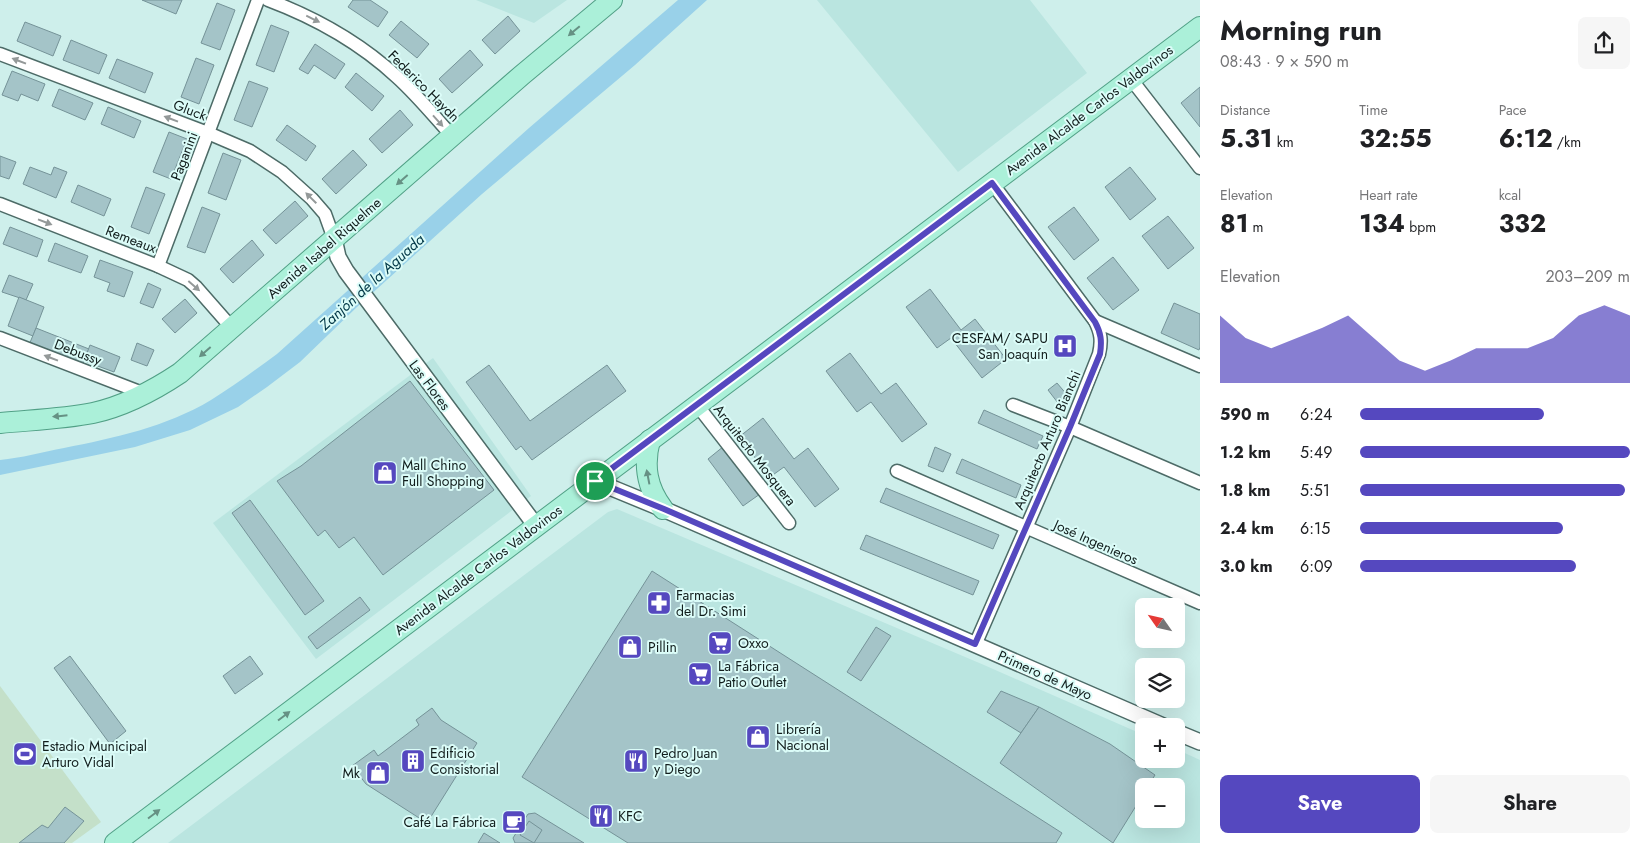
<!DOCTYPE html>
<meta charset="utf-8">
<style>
:root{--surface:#fff;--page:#f6f6f6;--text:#202124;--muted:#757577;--accent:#5548bf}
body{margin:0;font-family:Jost,sans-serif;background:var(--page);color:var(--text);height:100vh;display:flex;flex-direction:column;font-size:19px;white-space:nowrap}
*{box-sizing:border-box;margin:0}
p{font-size:16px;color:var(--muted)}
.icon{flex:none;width:28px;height:28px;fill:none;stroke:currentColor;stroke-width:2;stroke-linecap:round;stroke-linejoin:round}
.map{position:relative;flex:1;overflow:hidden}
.side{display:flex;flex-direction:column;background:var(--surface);width:450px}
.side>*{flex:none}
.needle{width:32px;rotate:304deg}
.buttons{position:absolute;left:1135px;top:598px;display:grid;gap:10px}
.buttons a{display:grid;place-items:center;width:50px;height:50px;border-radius:8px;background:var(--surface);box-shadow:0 5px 20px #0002;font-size:25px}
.pin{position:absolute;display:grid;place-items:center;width:42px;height:42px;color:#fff;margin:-21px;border:2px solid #fff;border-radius:50%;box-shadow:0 1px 5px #0007}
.round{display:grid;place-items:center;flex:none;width:52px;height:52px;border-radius:8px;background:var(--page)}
.overview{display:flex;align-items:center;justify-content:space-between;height:85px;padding:0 20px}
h1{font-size:28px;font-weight:700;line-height:38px}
.stats{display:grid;grid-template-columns:repeat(3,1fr);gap:8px;height:85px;padding:5px 20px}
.stats div{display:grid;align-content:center}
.stats b{font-size:25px;font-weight:700}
.stats small{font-size:14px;font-weight:400}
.stats p{font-size:14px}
.chart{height:140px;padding:10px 20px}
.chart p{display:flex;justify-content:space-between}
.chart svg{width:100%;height:90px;margin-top:5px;fill:var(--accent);opacity:.7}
.button{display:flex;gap:10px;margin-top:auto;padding:10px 20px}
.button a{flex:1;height:58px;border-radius:8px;background:var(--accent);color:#fff;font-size:20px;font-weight:700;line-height:58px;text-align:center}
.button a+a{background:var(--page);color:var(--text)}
ul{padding:0 20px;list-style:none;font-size:16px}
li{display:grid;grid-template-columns:80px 60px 1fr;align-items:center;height:38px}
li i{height:12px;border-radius:6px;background:var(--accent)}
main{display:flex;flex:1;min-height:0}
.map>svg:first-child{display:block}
.built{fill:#bae5e0;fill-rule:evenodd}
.green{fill:#c4e0c9}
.water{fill:#99d1e9}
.building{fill:#a4c4c8;stroke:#759398}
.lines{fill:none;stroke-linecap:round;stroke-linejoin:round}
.minor-casing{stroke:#4d6b67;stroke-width:15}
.tertiary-casing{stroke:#4d6b67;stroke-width:18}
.primary-casing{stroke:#51a086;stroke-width:22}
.minor{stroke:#fff;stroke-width:12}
.tertiary{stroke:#fff;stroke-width:15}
.primary{stroke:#abf0d9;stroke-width:20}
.oneway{fill:#949999}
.oneway2{fill:#669184}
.route-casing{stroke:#fff;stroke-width:10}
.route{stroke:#5548bf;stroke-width:6}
.labels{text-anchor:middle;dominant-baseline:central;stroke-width:4;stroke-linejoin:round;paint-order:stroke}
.street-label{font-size:14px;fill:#111d1c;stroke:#dbfcf8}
.poi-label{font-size:14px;fill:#111d1c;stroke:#dbfcf8;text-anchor:start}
.water-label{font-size:15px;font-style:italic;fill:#013646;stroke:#dbfcf8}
</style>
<main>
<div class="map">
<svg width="1200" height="843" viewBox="0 0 1200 843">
<rect width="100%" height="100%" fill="#ceefeb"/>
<g class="built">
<path d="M476,0H567L534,23Z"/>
<path d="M817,0H1030L1087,73L958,172Z"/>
<path d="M433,358L531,496L316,659L213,523Z"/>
<path d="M617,509L984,665L1144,735V759H1176V749L1200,760V843H168L608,512ZM1144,786H1176V819H1144Z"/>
</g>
<path class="green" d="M0,686L101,822L72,843H0Z"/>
<path class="water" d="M678,0H707L635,65L482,194L357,307L300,362L267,387L238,407L190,430L135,447L0,475V460C21,458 43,452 64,448C114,438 166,427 211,400C234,386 255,370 277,354L529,128Z"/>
<g class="building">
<path d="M142,0H182L176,14Z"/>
<path d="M353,0H370L388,12L378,27L348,7Z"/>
<path d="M217,3L235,10L220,50L201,43Z"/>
<path d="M508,16L520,31L495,54L482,40Z"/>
<path d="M401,21L429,44L417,58L389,35Z"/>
<path d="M25,22L61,36L53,56L17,41Z"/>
<path d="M271,25L289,32L274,72L256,65Z"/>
<path d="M71,40L107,55L99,74L63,60Z"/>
<path d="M315,44L345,64L335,79L314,65L308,74L299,69Z"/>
<path d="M470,50L483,65L452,93L439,79Z"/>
<path d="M196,58L214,65L199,104L181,97Z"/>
<path d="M117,59L153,73L145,93L109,78Z"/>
<path d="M12,71L45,84L38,101L21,94L18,101L2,95Z"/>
<path d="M356,73L384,96L372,111L345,87Z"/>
<path d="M249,81L268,88L252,127L234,120Z"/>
<path d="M1200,87V127L1181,103Z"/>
<path d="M59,89L93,103L85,120L52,106Z"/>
<path d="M108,107L141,121L134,138L101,124Z"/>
<path d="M400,110L413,125L382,153L369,139Z"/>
<path d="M287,125L316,146L306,161L276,140Z"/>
<path d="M169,132L187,139L171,179L153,172Z"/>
<path d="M353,150L367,165L336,194L322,179Z"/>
<path d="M223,153L241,160L226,200L208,193Z"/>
<path d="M0,156L16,162L9,179L0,176Z"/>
<path d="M30,167L51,175L54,167L67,172L56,198L23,184Z"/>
<path d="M1130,167L1156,199L1130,220L1105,187Z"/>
<path d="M78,185L111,199L104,216L71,202Z"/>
<path d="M146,187L165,194L149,234L131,227Z"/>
<path d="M295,201L308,216L276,244L263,230Z"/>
<path d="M202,207L220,214L205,253L187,247Z"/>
<path d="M1074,207L1099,240L1074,260L1048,227Z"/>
<path d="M1168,216L1194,248L1168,269L1142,236Z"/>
<path d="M10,227L43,240L37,257L3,244Z"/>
<path d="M252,240L264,255L233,283L220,269Z"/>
<path d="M55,243L88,256L81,273L48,261Z"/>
<path d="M1113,257L1139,290L1113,310L1087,278Z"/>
<path d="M100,260L133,272L124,297L107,291L110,283L94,277Z"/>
<path d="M9,275L33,284L26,300L2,292Z"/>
<path d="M148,283L161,289L153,308L140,303Z"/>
<path d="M930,289L961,330L975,319L1006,359L982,378L951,338L937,348L906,307Z"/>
<path d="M19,297L44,307L33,336L8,326Z"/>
<path d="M185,299L197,313L175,333L162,319Z"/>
<path d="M1174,303L1200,314V347L1199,350L1161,333Z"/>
<path d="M36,328L89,349L82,366L29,345Z"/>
<path d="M137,343L154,350L147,366L131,360Z"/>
<path d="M90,345L120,357L114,372L84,361Z"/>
<path d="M850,353L881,394L896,383L927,424L902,442L871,402L857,412L826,371Z"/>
<path d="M489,365L530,421L607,365L626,391L532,460L521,446L516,450L466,382Z"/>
<path d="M410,381L494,490L383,575L354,537L339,548L325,530L318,536L277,481L301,466Z"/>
<path d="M1057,383L1068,396L1058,403L1048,390Z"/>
<path d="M984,410L1043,436L1037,449L978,423Z"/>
<path d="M763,418L794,459L808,448L839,489L815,507L784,467L770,477L739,437Z"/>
<path d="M724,446L760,494L743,506L708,459Z"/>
<path d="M935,447L951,454L943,472L928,466Z"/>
<path d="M962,459L1021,485L1016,498L956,473Z"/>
<path d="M886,488L999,535L993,549L880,502Z"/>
<path d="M250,500L324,601L305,615L232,513Z"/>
<path d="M866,535L979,581L973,595L860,549Z"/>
<path d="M652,571L1062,833L1056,843H628L522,777Z"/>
<path d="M360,597L370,610L317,649L308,637Z"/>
<path d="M876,627L891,636L861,681L847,672Z"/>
<path d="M70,656L126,731L110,744L54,668Z"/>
<path d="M250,656L263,674L235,694L223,676Z"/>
<path d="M1001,691L1039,707L1021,733L987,712Z"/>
<path d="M1039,707L1110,744L1155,775L1148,786H1144V793L1113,843L1000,763Z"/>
<path d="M432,708L441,720L477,743L427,823L366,784L352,766L374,750L378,756L419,725L416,720Z"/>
<path d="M65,807L84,821L64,843H19L42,825L48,828Z"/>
<path d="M535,813L584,843H515L513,838L528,814Z"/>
<path d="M529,821L542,830L534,843L520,835Z"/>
<path d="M484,833L500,843H478Z"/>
</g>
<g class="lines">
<defs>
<g id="minor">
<path d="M268,0C316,18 359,42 397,77C417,95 434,116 452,136"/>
<path d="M0,54L208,133L250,151L282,172L312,199L325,214L334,239"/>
<path d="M1131,79L1200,168"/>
<path d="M0,204L158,266L188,280L196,287L232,328"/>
<path d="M158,266L258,0"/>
<path d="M1095,321L1200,366"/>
<path d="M0,338L145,394"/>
<path d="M697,405L789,523"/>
<path d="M1013,405L1070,427L1200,483"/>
<path d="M897,471L1200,603"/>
<path d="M975,645L1070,427L1099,354C1102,341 1101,333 1095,321L992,183"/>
</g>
<g id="tertiary">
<path d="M334,239L338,257L346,271L536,526"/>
<path d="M595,481L663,509L1163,726"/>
<path d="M1176,732L1200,742"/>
</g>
<g id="primary">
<path d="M0,423C30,420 63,419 93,413C125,406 153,391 180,373L522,75L612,0"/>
<path d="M650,440C643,466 647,488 663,509"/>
<path d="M115,843L1200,27"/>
</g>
</defs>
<use href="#minor" class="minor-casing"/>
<use href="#tertiary" class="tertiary-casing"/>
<use href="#primary" class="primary-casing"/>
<use href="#minor" class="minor"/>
<use href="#tertiary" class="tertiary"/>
<use href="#primary" class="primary"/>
</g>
<defs><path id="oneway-solid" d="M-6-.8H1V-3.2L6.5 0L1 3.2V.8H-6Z" transform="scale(1.25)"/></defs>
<g class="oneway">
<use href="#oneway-solid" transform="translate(313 19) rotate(26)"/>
<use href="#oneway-solid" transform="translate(19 61) rotate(-159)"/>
<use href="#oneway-solid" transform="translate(171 119) rotate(-159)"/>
<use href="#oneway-solid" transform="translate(438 121) rotate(48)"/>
<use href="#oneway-solid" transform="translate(311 198) rotate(-135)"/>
<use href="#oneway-solid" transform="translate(45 222) rotate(21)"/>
<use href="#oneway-solid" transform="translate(194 286) rotate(41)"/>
<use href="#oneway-solid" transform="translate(51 358) rotate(-159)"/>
</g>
<g class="oneway2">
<use href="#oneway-solid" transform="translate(574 31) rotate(140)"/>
<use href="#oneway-solid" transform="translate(402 180) rotate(139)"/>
<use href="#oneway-solid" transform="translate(205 352) rotate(139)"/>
<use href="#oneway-solid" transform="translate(60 416) rotate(174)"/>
<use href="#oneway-solid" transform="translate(648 477) rotate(-101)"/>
<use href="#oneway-solid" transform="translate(284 716) rotate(-37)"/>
<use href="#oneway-solid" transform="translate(154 814) rotate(-37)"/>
</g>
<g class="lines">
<defs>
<path id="route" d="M992,183L1095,322C1101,333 1102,341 1100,354L1070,427L975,644L664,509L595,481Z"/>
</defs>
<use href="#route" class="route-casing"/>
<use href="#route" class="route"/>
</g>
<defs>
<symbol id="hospital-square" viewBox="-11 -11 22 22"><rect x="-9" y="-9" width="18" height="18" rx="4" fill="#5548bf" stroke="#dbfcf8"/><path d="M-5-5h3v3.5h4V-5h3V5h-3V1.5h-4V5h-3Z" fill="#fff"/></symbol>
<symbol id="shop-square" viewBox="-11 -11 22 22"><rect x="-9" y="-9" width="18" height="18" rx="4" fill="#5548bf" stroke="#dbfcf8"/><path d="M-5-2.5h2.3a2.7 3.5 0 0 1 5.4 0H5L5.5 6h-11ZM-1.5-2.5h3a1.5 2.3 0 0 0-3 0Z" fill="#fff"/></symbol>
<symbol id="pharmacy-square" viewBox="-11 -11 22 22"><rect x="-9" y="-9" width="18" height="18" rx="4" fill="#5548bf" stroke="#dbfcf8"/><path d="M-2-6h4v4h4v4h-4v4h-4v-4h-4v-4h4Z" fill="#fff"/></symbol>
<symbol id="supermarket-square" viewBox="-11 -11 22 22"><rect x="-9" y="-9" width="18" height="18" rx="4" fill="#5548bf" stroke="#dbfcf8"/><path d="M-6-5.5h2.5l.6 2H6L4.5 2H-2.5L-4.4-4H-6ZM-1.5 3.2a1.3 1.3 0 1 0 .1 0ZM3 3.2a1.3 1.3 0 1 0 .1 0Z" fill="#fff"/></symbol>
<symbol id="stadium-square" viewBox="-11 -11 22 22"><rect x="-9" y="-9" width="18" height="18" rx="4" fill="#5548bf" stroke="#dbfcf8"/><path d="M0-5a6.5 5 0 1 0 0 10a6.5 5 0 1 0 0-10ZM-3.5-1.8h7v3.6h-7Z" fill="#fff"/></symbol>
<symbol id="building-square" viewBox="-11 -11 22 22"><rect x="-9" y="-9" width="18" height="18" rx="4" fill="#5548bf" stroke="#dbfcf8"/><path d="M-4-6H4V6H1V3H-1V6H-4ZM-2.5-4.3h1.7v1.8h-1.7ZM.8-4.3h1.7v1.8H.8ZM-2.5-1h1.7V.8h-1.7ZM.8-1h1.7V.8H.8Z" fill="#fff"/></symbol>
<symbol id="restaurant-square" viewBox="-11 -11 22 22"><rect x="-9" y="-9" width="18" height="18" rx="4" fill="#5548bf" stroke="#dbfcf8"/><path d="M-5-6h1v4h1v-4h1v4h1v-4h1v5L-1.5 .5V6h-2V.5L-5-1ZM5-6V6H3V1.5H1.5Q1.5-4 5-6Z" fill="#fff"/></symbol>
<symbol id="cafe-square" viewBox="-11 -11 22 22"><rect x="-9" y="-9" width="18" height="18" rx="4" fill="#5548bf" stroke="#dbfcf8"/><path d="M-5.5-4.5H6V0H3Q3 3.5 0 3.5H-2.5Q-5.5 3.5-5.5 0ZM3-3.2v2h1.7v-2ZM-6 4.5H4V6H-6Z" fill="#fff"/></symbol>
</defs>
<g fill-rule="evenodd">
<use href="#hospital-square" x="1051" y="332" width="28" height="28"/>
<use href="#shop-square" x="371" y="459" width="28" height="28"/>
<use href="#pharmacy-square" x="645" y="589" width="28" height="28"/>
<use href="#supermarket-square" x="706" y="629" width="28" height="28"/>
<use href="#shop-square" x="616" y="633" width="28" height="28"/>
<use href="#supermarket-square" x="686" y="660" width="28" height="28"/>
<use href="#shop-square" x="744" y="723" width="28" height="28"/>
<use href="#stadium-square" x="11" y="740" width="28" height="28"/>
<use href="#building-square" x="399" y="747" width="28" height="28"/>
<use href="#restaurant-square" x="622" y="747" width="28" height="28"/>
<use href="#shop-square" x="364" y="759" width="28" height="28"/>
<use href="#restaurant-square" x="587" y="802" width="28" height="28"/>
<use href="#cafe-square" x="500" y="808" width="28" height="28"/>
</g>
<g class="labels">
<g class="street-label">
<text transform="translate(424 86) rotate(45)">Federico Haydn</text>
<text transform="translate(190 110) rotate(21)">Gluck</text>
<text transform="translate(1089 110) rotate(-37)">Avenida Alcalde Carlos Valdovinos</text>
<text transform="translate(184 156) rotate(-69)">Paganini</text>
<text transform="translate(131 239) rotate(21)">Remeaux</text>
<text transform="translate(324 248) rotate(-41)">Avenida Isabel Riquelme</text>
<text transform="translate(78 352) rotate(21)">Debussy</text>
<text transform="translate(430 385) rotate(53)">Las Flores</text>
<text transform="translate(1047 440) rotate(-67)">Arquitecto Arturo Bianchi</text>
<text transform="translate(755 455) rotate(52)">Arquitecto Mosquera</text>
<text transform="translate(1096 542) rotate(24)">José Ingenieros</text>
<text transform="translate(478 570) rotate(-37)">Avenida Alcalde Carlos Valdovinos</text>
<text transform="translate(1045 675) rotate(24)">Primero de Mayo</text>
</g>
<g class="poi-label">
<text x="1048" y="338" text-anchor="end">CESFAM/ SAPU<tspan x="1048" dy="16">San Joaquín</tspan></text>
<text x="402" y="465">Mall Chino<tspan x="402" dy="16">Full Shopping</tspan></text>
<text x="676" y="595">Farmacias<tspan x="676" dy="16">del Dr. Simi</tspan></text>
<text x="738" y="643">Oxxo</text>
<text x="648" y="647">Pillin</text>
<text x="718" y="666">La Fábrica<tspan x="718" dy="16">Patio Outlet</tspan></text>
<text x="776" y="729">Librería<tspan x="776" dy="16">Nacional</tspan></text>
<text x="42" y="746">Estadio Municipal<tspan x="42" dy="16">Arturo Vidal</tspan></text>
<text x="430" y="753">Edificio<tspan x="430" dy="16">Consistorial</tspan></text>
<text x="654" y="753">Pedro Juan<tspan x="654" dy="16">y Diego</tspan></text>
<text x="360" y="773" text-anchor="end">Mk</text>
<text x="618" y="816">KFC</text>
<text x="496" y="822" text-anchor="end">Café La Fábrica</text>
</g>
<g class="water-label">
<text transform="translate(372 282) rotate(-42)">Zanjón de la Aguada</text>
</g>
</g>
</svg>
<div class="buttons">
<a><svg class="needle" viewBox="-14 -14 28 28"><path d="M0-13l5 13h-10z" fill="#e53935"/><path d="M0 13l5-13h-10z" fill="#757577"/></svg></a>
<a><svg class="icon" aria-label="layers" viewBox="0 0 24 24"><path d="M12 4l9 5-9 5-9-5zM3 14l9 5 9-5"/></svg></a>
<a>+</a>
<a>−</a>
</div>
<div class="pin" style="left:595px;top:481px;background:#1e9e55"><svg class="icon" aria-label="arrive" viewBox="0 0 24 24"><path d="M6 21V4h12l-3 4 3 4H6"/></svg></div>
</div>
<section class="side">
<div class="overview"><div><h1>Morning run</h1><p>08:43 · 9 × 590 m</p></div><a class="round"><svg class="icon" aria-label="share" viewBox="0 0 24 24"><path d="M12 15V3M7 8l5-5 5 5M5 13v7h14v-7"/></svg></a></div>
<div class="stats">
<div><p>Distance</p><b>5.31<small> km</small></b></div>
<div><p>Time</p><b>32:55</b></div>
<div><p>Pace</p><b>6:12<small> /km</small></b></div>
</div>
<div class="stats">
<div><p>Elevation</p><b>81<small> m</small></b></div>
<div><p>Heart rate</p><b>134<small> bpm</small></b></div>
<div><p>kcal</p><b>332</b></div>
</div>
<div class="chart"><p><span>Elevation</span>203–209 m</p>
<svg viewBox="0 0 160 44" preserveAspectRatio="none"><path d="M0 44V11L10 22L20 27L30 22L40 17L50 11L60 22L70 33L80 38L90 33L100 27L110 27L120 27L130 22L140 11L150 6L160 11V44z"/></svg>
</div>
<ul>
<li><b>590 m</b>6:24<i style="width:68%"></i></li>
<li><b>1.2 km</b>5:49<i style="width:100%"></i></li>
<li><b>1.8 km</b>5:51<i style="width:98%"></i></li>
<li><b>2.4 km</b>6:15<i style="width:75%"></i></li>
<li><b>3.0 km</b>6:09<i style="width:80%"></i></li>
</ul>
<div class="button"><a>Save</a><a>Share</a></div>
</section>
</main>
